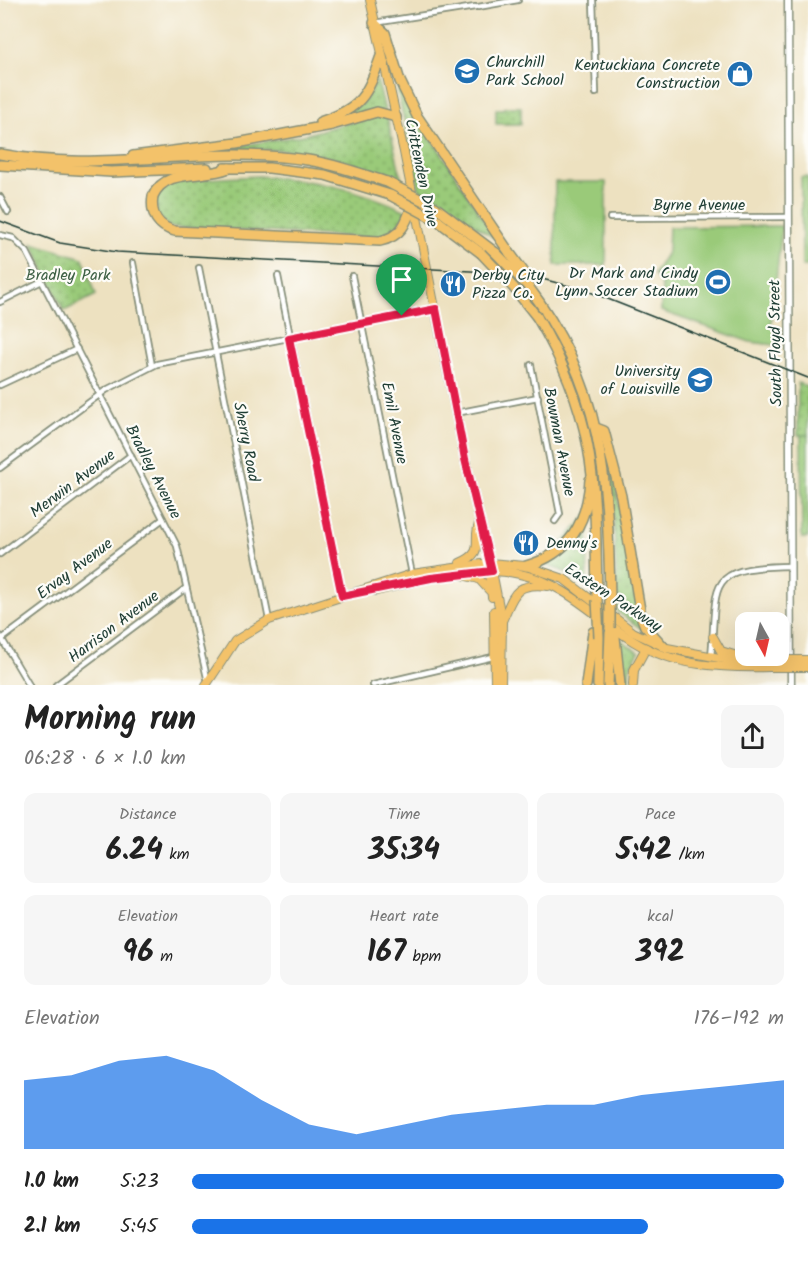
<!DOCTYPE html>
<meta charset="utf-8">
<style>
:root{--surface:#fff;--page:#f6f6f6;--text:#222;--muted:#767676;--accent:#1a73e8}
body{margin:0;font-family:Kalam,sans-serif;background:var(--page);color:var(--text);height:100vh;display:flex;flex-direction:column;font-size:22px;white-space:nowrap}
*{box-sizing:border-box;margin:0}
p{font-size:20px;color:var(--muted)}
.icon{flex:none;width:33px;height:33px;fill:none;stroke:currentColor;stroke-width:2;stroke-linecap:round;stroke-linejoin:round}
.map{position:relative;height:685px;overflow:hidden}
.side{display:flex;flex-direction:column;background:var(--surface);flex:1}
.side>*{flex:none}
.needle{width:39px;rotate:172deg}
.tools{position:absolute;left:735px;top:612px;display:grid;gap:12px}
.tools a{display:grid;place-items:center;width:54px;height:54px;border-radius:12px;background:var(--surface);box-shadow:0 6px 24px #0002;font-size:30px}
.pin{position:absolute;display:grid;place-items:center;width:51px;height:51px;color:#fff;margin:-62px -26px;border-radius:50% 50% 50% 0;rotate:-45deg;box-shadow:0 0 6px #0007}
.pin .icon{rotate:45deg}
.round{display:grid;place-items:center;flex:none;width:63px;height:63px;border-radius:12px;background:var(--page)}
.headline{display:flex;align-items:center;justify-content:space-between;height:102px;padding:0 24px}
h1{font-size:33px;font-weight:700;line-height:45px}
.stats{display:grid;grid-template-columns:repeat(3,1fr);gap:9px;height:102px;padding:6px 24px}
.stats div{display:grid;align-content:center;border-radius:12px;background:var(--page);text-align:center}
.stats b{font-size:30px;font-weight:700}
.stats small{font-size:16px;font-weight:400}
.stats p{font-size:16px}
.chart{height:168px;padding:12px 24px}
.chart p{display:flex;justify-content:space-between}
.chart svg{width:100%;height:108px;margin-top:6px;fill:var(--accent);opacity:.7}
ul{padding:0 24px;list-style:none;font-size:20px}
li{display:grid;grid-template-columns:96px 72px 1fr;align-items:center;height:45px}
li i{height:15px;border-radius:8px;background:var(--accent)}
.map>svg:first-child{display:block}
.grass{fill:url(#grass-dots);stroke:#5c8456;stroke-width:1.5}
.garden{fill:#9aca79;stroke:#5c8456;stroke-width:1.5}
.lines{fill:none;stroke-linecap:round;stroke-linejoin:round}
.minor-casing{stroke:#868f7a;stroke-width:8}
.tertiary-casing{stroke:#868f7a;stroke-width:9}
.primary-casing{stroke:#868f7a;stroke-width:10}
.motorway-casing{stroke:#868f7a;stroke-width:12}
.minor{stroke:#fff;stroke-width:4.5}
.tertiary{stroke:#fff;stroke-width:6}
.primary{stroke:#f3c26a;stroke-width:8}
.motorway{stroke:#f3c26a;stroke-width:9}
.rail{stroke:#1f3d34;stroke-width:1.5}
.primary-bridge-casing{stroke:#868f7a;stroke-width:10;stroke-linecap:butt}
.motorway-bridge-casing{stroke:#868f7a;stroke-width:12;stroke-linecap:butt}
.primary-bridge{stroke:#f3c26a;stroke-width:8}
.motorway-bridge{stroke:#f3c26a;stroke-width:9}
.route-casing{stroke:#fff;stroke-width:12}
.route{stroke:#e11d48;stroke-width:8}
.labels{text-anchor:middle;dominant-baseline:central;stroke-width:4.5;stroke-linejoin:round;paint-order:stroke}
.poi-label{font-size:16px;fill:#1f3d34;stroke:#fdfcf7;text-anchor:start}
.street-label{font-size:16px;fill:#1f3d34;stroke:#fdfcf7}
.park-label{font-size:16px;fill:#3e6045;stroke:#fdfcf7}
</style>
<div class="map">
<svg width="808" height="685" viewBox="0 0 808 685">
<defs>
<pattern id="grass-dots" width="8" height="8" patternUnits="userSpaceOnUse" patternTransform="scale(1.5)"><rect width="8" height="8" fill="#9aca79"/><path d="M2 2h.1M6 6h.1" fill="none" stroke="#7da564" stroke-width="1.8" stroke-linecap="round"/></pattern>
</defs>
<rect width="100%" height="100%" fill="#fdfcf7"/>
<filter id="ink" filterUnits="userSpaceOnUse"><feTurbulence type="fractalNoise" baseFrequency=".0167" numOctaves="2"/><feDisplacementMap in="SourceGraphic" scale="12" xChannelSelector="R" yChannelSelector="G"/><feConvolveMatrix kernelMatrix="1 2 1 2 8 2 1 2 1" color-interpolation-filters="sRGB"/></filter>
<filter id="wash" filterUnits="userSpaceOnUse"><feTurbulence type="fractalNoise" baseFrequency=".008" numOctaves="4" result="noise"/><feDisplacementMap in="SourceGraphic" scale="24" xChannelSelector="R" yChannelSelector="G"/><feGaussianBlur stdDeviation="1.35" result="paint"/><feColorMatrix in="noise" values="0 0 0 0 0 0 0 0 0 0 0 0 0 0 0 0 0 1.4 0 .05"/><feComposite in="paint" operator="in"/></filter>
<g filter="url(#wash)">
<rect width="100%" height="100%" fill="#ede1c0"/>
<g class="grass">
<path d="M377,80L385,110L337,120L364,102Z"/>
<path d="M399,87L494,236L493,237L419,189L398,93Z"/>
<path d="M505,107H521V124H496V109H504Z"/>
<path d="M377,115L387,117L402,181C364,165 325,154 284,150C266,149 245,151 228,148L304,135Z"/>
<path d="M259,176C311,180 359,188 406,211L396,231L382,238L170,227L157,215L156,195L170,181Z"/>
<path d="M32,243L83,258L96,295L64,311Z"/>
<path d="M798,383L808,387V435H798Z"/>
<path d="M611,463L643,630L618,612Z"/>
<path d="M589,513L587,587L568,573L543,564Z"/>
<path d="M619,639L639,652L629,669V685H622Z"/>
</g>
<g class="garden">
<path d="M801,177H808V266H802Z"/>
<rect x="555" y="182" width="51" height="83"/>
<path d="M782,226L771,326L779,327L782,346L750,342L661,311L662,286L654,274L668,251L669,227Z"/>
<path d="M801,435H808V538H802Z"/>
</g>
</g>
<g filter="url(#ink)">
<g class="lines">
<defs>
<g id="minor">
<path d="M593,0L596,93"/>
<path d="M478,7L518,0"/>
<path d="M374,23L475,7"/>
<path d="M0,197L8,212"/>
<path d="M610,218L788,217"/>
<path d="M0,235L13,238L27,252L177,546L208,682"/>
<path d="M133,263L152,366"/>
<path d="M199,268L269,620"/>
<path d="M278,276L342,596"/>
<path d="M352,276L412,574"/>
<path d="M0,302L42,281"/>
<path d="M531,365L560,514L555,521"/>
<path d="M0,385L77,349"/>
<path d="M456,413L538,397"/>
<path d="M0,468L106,390L157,364L436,309"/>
<path d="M0,554L131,455"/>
<path d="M0,636L29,685"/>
<path d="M2,639L163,519"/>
<path d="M711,657C718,584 703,567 791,566"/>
<path d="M56,685L186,588"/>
<path d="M373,685L497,656"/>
</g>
<path id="tertiary" d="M788,0L791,685"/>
<g id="primary">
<path d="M370,0L404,152L465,459L492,571L502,622L501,685"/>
<path d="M460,563C487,552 471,541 480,521"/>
<path d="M488,567L492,597"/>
<path d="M462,575L479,579L489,590"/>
<path d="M371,589L376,591C422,580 473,564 520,574C567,584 595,617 633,641C675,667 723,668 770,667"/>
<path d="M494,611L495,685"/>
<path d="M502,621C514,596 513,582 548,586"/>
<path d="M713,637L721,651L734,655"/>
<path d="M206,685L235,641L269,620L412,574L489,563L526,566L564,579L633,632L667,648L730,660H771"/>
<path d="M633,685L634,670L646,648"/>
</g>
<g id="motorway">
<path d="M374,23L385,33L400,81L417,116L509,252"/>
<path d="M320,122C362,108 367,95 381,56"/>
<path d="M0,154C102,174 206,144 308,160C335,164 361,174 387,182"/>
<path d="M133,156L237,143L332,125L377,112L396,117"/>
<path d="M0,165L111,172L207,168"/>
<path d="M224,168H269L325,175L390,195"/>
<path d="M229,168C204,179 166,167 153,196C150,214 158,227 175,231L380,241C404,236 407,220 414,200"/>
<path d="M435,207L496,253"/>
<path d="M438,221L481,253"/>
<path d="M527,285C604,386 608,479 610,601"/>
<path d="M537,317C598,419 595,486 597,600"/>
<path d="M596,428L604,431L621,496L641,616L645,626L663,646"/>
<path d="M526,566C569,554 587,524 590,480"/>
<path d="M610,628L615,637L620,685"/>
<path d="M586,685L593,632"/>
<path d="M598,685L599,639"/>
<path d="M608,685L610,633"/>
</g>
</defs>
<use href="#minor" class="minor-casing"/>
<use href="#tertiary" class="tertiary-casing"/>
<use href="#primary" class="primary-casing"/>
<use href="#motorway" class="motorway-casing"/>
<use href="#minor" class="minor"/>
<use href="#tertiary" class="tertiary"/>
<use href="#primary" class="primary"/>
<use href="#motorway" class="motorway"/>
<path class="rail" d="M0,221L60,243L117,252L489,272L542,279L585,290L808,378"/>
<defs>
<g id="primary-bridge">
<path d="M771,660H808"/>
<path d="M770,667H808"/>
</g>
<g id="motorway-bridge">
<path d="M387,182L435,207"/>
<path d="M390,195L438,221"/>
<path d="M509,252L523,271L526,283"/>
<path d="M481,253L514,288L537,317"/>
<path d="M496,253L527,285"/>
<path d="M597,600L599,637"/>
<path d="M610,601V628"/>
</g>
</defs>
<use href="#primary-bridge" class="primary-bridge-casing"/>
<use href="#motorway-bridge" class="motorway-bridge-casing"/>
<use href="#primary-bridge" class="primary-bridge"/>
<use href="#motorway-bridge" class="motorway-bridge"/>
</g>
</g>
<g class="lines" filter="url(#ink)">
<defs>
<path id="route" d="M436,309L465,459L492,571L431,578L342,596L289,338Z"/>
</defs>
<use href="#route" class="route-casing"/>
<use href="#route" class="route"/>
</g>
<defs>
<symbol id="school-disc" viewBox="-11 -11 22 22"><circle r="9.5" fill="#1f6fb2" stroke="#fdfcf7"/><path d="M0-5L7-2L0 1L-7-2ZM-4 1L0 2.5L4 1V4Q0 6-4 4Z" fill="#fff"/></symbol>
<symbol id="shop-disc" viewBox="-11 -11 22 22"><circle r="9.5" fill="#1f6fb2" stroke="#fdfcf7"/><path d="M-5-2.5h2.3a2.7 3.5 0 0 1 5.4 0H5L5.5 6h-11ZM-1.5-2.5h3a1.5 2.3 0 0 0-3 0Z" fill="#fff"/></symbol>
<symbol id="stadium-disc" viewBox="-11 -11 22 22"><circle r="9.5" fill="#1f6fb2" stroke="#fdfcf7"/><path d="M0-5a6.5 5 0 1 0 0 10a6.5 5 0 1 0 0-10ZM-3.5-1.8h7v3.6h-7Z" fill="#fff"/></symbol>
<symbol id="restaurant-disc" viewBox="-11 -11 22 22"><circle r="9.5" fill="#1f6fb2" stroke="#fdfcf7"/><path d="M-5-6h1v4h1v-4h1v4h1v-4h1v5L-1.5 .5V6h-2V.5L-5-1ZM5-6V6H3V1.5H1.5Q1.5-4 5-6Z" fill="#fff"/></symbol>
<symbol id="university-disc" viewBox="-11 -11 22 22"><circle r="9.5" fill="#1f6fb2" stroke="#fdfcf7"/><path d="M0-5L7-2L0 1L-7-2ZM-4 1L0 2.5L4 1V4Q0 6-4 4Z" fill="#fff"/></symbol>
</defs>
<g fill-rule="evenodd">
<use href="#school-disc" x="452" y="56" width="30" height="30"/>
<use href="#shop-disc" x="725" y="59" width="30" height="30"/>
<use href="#stadium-disc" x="703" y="267" width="30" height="30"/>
<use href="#restaurant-disc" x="438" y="269" width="30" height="30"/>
<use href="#university-disc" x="685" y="365" width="30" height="30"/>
<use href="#restaurant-disc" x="511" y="528" width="30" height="30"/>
</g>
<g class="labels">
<g class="poi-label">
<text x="486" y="62">Churchill<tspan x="486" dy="18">Park School</tspan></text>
<text x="720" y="65" text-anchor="end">Kentuckiana Concrete<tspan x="720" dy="18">Construction</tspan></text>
<text x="698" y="273" text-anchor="end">Dr Mark and Cindy<tspan x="698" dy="18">Lynn Soccer Stadium</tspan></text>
<text x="472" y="275">Derby City<tspan x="472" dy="18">Pizza Co.</tspan></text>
<text x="680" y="371" text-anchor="end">University<tspan x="680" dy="18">of Louisville</tspan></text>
<text x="546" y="543">Denny's</text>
</g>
<g class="street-label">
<text transform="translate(421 173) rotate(78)">Crittenden Drive</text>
<text x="699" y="205">Byrne Avenue</text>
<text transform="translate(776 343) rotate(-91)">South Floyd Street</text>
<text transform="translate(394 423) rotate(79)">Emil Avenue</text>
<text transform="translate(246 442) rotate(79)">Sherry Road</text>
<text transform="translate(559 442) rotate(79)">Bowman Avenue</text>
<text transform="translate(153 472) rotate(63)">Bradley Avenue</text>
<text transform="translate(73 484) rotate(-37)">Merwin Avenue</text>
<text transform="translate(75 569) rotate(-37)">Ervay Avenue</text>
<text transform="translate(613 598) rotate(33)">Eastern Parkway</text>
<text transform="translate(114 627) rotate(-37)">Harrison Avenue</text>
</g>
<g class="park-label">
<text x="68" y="275">Bradley Park</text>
</g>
</g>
</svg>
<div class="tools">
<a><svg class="needle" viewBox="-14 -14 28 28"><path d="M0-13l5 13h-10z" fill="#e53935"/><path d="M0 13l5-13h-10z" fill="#767676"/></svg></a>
</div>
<div class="pin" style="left:402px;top:316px;background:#1e9e55"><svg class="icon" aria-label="arrive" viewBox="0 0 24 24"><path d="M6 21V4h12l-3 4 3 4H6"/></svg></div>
</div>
<section class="side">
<div class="headline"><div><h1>Morning run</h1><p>06:28 · 6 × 1.0 km</p></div><a class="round"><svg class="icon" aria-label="share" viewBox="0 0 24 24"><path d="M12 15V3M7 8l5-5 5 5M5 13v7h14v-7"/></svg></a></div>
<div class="stats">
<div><p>Distance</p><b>6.24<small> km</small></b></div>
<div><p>Time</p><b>35:34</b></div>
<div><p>Pace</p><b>5:42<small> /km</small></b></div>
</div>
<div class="stats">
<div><p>Elevation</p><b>96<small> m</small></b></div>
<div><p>Heart rate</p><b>167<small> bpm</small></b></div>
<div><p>kcal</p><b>392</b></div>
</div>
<div class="chart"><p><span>Elevation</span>176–192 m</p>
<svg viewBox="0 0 160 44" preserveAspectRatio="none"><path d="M0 44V16L10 14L20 8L30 6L40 12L50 24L60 34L70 38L80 34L90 30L100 28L110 26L120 26L130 22L140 20L150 18L160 16V44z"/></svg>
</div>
<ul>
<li><b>1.0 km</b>5:23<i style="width:100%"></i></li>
<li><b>2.1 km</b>5:45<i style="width:77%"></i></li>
</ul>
</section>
